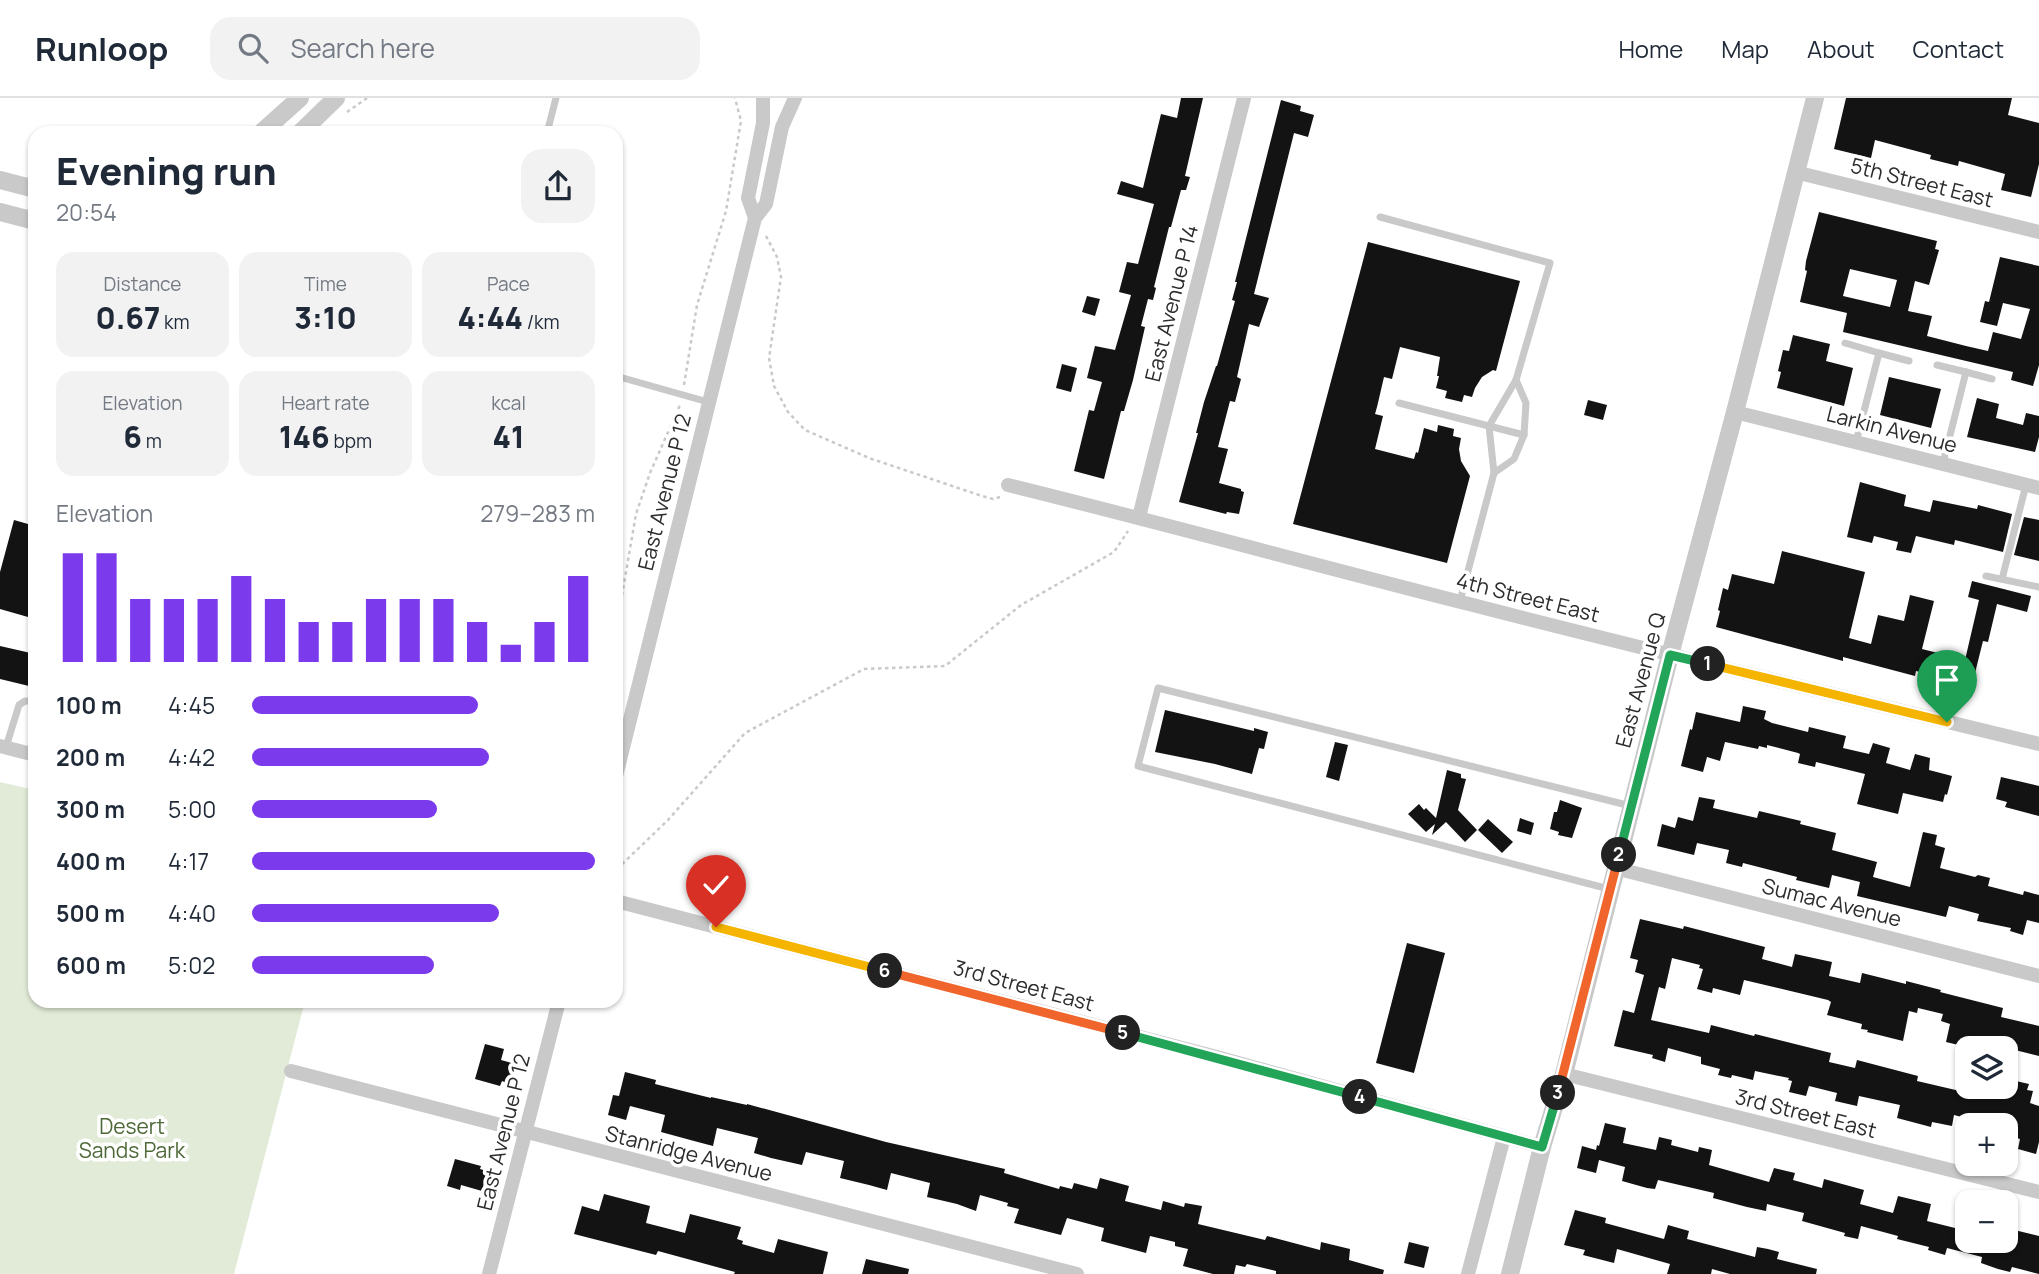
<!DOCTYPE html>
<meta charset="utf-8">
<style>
:root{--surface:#fff;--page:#f2f2f3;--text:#1f2937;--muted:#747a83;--line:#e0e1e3;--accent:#7c3aed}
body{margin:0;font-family:Manrope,sans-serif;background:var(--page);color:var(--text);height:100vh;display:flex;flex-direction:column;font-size:26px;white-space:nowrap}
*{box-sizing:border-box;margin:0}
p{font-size:23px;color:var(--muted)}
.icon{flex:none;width:38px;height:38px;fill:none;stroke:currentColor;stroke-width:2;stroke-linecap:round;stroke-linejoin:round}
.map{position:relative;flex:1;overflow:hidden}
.panel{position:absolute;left:28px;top:28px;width:595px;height:882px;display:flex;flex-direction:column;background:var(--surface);border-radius:21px;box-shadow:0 2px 5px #0004}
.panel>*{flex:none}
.fabs{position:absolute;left:1955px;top:938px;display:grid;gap:14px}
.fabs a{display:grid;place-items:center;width:63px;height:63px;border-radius:14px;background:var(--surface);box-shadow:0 2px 5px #0004;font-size:35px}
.pin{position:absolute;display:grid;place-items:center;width:60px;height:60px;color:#fff;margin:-72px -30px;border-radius:50% 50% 50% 0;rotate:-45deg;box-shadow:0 0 7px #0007}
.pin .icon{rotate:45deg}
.km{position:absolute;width:35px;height:35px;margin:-18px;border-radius:50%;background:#222;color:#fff;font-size:19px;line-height:35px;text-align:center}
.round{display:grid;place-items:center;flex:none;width:74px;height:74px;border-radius:21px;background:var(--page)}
.overview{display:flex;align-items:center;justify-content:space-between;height:119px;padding:0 28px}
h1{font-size:38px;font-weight:800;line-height:52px}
.metrics{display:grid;grid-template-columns:repeat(3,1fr);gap:10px;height:119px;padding:7px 28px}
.metrics div{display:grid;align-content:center;border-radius:18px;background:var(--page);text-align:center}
.metrics b{font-size:30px;font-weight:800}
.metrics small{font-size:19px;font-weight:400}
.metrics p{font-size:19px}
.chart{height:196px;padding:14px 28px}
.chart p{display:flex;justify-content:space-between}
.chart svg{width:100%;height:126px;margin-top:7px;stroke:var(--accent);stroke-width:6}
ul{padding:0 28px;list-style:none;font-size:23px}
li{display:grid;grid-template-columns:112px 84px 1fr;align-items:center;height:52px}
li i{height:18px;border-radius:9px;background:var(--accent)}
header{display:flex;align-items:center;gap:42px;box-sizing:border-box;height:98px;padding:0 35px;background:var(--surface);border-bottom:2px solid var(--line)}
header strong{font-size:33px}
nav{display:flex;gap:38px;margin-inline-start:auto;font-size:24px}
.search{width:490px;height:63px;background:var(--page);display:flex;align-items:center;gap:18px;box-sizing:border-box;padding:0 24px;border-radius:21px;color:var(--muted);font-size:26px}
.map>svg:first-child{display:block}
.green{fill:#e2ebd8}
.building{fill:#131313;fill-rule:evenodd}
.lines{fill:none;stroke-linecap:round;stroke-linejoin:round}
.path{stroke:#c9c9c9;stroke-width:2.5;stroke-dasharray:3.5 3.5;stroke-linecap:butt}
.service{stroke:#c9c9c9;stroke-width:7}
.minor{stroke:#c9c9c9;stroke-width:14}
.tertiary{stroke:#c9c9c9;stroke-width:18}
.split-1-casing{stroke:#fff;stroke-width:14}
.split-2-casing{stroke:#fff;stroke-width:14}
.split-3-casing{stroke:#fff;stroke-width:14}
.split-4-casing{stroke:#fff;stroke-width:14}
.split-5-casing{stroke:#fff;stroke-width:14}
.split-6-casing{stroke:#fff;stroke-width:14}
.split-7-casing{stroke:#fff;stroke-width:14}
.split-1{stroke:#f5b400;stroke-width:9}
.split-2{stroke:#22a559;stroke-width:9}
.split-3{stroke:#f0652b;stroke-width:9}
.split-4{stroke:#22a559;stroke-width:9}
.split-5{stroke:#22a559;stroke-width:9}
.split-6{stroke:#f0652b;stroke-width:9}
.split-7{stroke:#f5b400;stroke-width:9}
.labels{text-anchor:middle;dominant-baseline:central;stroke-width:7;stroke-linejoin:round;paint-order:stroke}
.street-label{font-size:21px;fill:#2c2c2c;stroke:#fff}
.park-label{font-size:21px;fill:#4e6938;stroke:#fff}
</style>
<header>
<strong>Runloop</strong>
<div class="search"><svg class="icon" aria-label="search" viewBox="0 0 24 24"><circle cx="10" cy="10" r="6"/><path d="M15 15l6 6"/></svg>Search here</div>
<nav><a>Home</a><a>Map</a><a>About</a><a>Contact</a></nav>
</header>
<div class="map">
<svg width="2039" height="1176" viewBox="0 0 2039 1176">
<rect width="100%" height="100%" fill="#fff"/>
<path class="green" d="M0,684L35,692V903H305L234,1176H0Z"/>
<g class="building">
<path d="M1181,0H1203L1185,78L1190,79L1186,92H1181L1171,129H1169L1154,189L1156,190L1153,202L1148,201L1141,228L1145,229L1133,282L1124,313H1121L1104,381L1074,373L1089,312L1094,313L1102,284L1087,280L1095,248L1115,252L1131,197L1119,194L1127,164L1138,166L1154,106L1117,96L1121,83L1143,90L1161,16L1177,20Z"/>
<path d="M1846,0H2012L2008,17L2039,25V66L2031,99L2001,92L2005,76L1959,63L1958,68L1930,61L1931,57L1875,42L1871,60L1834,51Z"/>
<path d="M1281,2L1301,8L1300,13L1314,17L1308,39L1294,35L1254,196L1269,200L1259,229L1249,226L1237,279L1241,281L1235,304L1230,303L1218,349L1228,351L1219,385L1241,391V393L1244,394L1239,416L1227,414L1226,416L1179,404L1198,335H1196L1204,304L1216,268H1217L1235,203L1232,202L1237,184H1235Z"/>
<path d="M1819,114L1937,143L1935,151L1939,152L1929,187L1915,183L1908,213L1932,218L1927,238L1966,248L1988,253L1993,234L2021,241L2030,211L2003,205L1997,228L1980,224L1985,203L1989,204L2000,159L2039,168V267L2033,288L2011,282L2013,274L1843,234L1847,215L1800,204L1807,173L1805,172L1806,163ZM1850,171L1897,182L1890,209L1843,198Z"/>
<path d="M1368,144L1520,183L1496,273L1493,272L1482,279L1475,290L1472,299L1464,297L1462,304L1445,300L1447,293L1436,290L1439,278H1437L1440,259L1400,249L1392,281L1384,279L1377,309L1375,316L1383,318L1375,351L1414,361L1416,354L1418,355L1424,330L1437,334L1438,327L1454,331L1453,338L1461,340L1459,351L1461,363L1470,378L1447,465L1293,426Z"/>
<path d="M1087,198L1100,201L1095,218L1082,214Z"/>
<path d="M1793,237L1830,246L1826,263L1853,270L1844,308L1777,290L1781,274L1778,273L1783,252L1789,253Z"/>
<path d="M1062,266L1077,270L1071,294L1056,290Z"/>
<path d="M1889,279L1941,291L1931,330L1880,317Z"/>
<path d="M1977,300L1999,306L1996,320L2023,327L2026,315L2039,318V339L2035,354L1967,339Z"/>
<path d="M1588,302L1607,307L1603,322L1584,317Z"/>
<path d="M1860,384L1906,397L1904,408L1930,414L1933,402L1977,411L1978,407L2012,416L2003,454L1955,442L1954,447L1916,438L1911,455L1896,452L1898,444L1874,438L1872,445L1847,439Z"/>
<path d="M2024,419L2039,422V463L2014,457Z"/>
<path d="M14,422L35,428L31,443L35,444V521L0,511V474Z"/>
<path d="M1782,453L1865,474L1849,540L1871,546L1878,517L1904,523L1910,497L1934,503L1922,551L1965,562L1979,502L1968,499L1972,483L2031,498L2027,514L1997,506L1988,544L1983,543L1972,587L1916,573L1915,578L1843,559V563L1716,529L1720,513L1718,512L1723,490L1728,492L1732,476L1774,486Z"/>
<path d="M0,548L35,556V579L31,578L29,588L0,581Z"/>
<path d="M1743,608L1766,613L1764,621L1772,625L1808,634L1809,629L1846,638L1843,650L1869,656L1873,645L1890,650L1886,665L1910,672L1915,656L1930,660L1929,672L1952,678L1947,697L1945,696L1943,704L1903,695L1898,716L1857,706L1865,676L1816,664L1815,669L1798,665L1800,656L1798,655L1767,647V650L1759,648L1758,651L1725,644L1720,663L1707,659L1703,674L1681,668L1690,631L1692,632L1696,614L1740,624Z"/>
<path d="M1165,612L1254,633V630L1268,634L1264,651L1259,650L1252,676L1215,666L1155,654Z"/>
<path d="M1335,644L1348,647L1339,683L1326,679Z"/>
<path d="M1447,672L1461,676V680L1466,681L1458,712L1477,732L1465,744L1446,724L1432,737L1435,726L1426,734L1408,716L1419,706L1424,712L1426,710L1436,720Z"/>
<path d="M2001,679L2039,688V718L2005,709L2007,704L1996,701Z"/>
<path d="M1699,699L1715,702L1713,710L1757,720L1759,713L1801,723L1800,726L1836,735L1832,752L1877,764L1873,779L1910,789L1923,734L1937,737L1935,747L1945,750L1940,770L1975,779L1978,777L1990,780L1988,788L2023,797L2024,793L2039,797V825L2027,822L2023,837L2010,833L2011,830L1977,823L1979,816L1949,808L1946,819L1857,798L1860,784L1832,777L1829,790L1796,782L1797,779L1743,765L1742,769L1726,765L1729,752L1697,745L1694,757L1657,748L1662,726L1675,730L1678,719L1693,723Z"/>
<path d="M1560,702L1582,710L1572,740L1558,737L1559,734L1550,731L1554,714H1557Z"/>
<path d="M1520,720L1534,725L1531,737L1517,733Z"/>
<path d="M1488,721L1513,744L1502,755L1478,732Z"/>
<path d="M1640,821L1683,831L1684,828L1765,849L1762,861L1792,869L1795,856L1832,864L1829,878L1860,885L1862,875L1906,886V883L1941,892L1940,894L2003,910L2001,919L2039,928V958L2007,950H1992L1973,945L1971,950L1946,944L1950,926L1941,923L1943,916L1918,910L1917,915L1909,913L1903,943L1867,934L1868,932L1861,931L1862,926L1827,917L1831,904L1828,902L1744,882L1740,897L1713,890L1712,895L1697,891L1703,871L1699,870L1700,867L1672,860L1665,891L1659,889L1651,922L1709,935L1711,927L1754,938L1755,936L1831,955L1829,964L1855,970L1857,962L1918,978L1917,983L1960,993L1959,995L1987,1000L1988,996L1994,998L1995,993L2012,998L2016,983L2029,986L2027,992L2033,993L2030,1005L2039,1008V1044L2036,1056L2018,1051L2020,1041L2010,1038L2013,1027H1984L1985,1025L1954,1017L1952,1028L1932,1024L1931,1029L1897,1020L1900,1007L1859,998L1857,1008L1835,1003L1837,995L1809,988L1806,998L1789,994L1792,983L1788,982L1789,980L1755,973L1753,982L1732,977L1731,980L1718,977L1720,971L1701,966V959L1668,950L1665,964L1652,960L1653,957L1614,948L1623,912L1634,915L1644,877L1635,874L1638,862L1630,860Z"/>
<path d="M1407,845L1445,855L1414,975L1376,965Z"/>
<path d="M485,946L504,951L501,962L515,966L509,986L502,983L500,988L475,981Z"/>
<path d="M625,974L656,982L655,986L711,1000V999L747,1007V1006L886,1044L1005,1071L1004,1075L1059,1091L1060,1088L1072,1091L1074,1085L1097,1091L1100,1080L1129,1088L1125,1103L1161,1112L1163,1103L1184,1109L1185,1105L1202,1108L1198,1126L1265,1142L1267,1138L1320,1152L1321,1144L1350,1151L1349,1162L1384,1172L1383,1176H1276V1173L1247,1166L1245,1169L1236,1167L1234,1176H1213L1183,1168L1188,1151L1175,1148V1144L1150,1138L1146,1155L1101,1143L1104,1130L1067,1120L1061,1137L1014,1125L1019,1111L1007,1108L1008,1105L980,1097L976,1113L957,1106L927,1099L930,1085L891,1075L887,1092L869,1087L840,1080L844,1063L806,1054L802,1067L771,1060L754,1055L758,1040L717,1030L713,1048L694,1043L661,1034L665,1017L630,1008L626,1022L608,1017L613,997L619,998Z"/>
<path d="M1605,1025L1626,1030L1623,1045L1656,1052L1659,1039L1672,1042L1671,1047L1698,1054L1699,1049L1712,1052L1709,1067L1769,1084L1774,1070L1795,1075L1793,1082L1822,1090L1824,1081L1864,1092L1860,1106L1893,1115L1898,1098L1931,1106L1927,1123L1967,1133V1143H2006V1130L2039,1138V1176L2012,1169L2010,1174L1998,1171L1981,1165L1982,1159L1947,1150L1945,1157L1928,1152L1929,1149L1897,1141L1898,1138L1861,1128L1858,1141L1844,1138L1845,1135L1802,1123L1804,1115L1767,1106L1766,1113L1747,1109L1713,1100L1714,1095L1658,1082L1655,1091L1647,1090L1622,1083L1625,1069L1599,1062L1596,1075L1577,1070L1582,1048L1596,1052L1597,1047L1599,1048Z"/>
<path d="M455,1061L481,1068L480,1071L487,1073L482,1093L461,1087L460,1092L447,1088Z"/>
<path d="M604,1096L650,1108L646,1125L685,1135L690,1116L741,1129L737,1141L743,1143L742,1146L774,1155L778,1141L828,1154L823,1176H734L735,1174L658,1153L656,1157L574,1136L582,1108L599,1113Z"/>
<path d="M1575,1112L1606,1120L1605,1125L1664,1141L1668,1127L1689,1133L1687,1141L1755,1159L1757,1149L1768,1151L1779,1154L1777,1161L1817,1171L1816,1176H1730L1712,1171L1711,1176H1667L1670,1166L1617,1151L1614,1165L1583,1157L1585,1152L1564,1147Z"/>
<path d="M1409,1144L1429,1149L1424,1170L1404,1165Z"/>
<path d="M866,1161L909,1171L908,1176H862Z"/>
</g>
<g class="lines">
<g class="path">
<path d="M347,14L367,0"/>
<path d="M766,138L777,159L781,179L769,260L774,288L788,314L805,332L869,360L982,398L993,401L1000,399"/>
<path d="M684,287L697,207L726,113L741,23L735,0"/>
<path d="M616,532L636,416L650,375L680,307"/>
<path d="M617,771L668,722L745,635L864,571L945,568L1021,507L1114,454L1128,433"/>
</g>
<g class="service">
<path d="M547,35L556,0"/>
<path d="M1380,119L1550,165L1516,282L1489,328L1494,375L1460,503"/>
<path d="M1845,245L1879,255L1856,344"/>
<path d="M1879,255L1909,263"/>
<path d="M1937,267L1966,274L1943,365"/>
<path d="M1966,274L1992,281"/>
<path d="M616,278L708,304"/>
<path d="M1399,305L1524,337"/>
<path d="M1494,375L1514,361L1524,337L1526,305L1516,282"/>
<path d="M1986,478L2039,489"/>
<path d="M2002,481L2026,387"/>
<path d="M6,649L19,607L25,603H35"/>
<path d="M1609,791L1138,668L1158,590L1631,708"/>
</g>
<g class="minor">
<path d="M1795,74L2039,134"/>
<path d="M755,120L748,100L763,25V0"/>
<path d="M1735,314L2039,390"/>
<path d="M1008,387C1162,425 1315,467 1469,506C1658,555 1849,600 2039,646"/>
<path d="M1139,419L1244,0"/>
<path d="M0,648L35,657"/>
<path d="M616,678L755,120L766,106L782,29L795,0"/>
<path d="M1615,770L2039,878"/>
<path d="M616,803L1213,958L1542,1049"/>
<path d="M291,973L1077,1176"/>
<path d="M1564,976L2039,1094"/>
<path d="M489,1176L559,903"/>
<path d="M1468,1176L1504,1039"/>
</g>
<g class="tertiary">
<path d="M261,35L300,0"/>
<path d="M300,35L336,0"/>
<path d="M0,82L35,91"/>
<path d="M0,114L35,123"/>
<path d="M1510,1176L1542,1049L1564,976L1670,557L1735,314L1815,0"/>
</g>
</g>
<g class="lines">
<defs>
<path id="split-1" d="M1708,566L1947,624"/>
<path id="split-2" d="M1619,757L1670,557L1708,566"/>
<path id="split-3" d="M1558,995L1619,757"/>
<path id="split-4" d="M1360,999L1542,1049L1558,995"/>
<path id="split-5" d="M1123,935L1360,999"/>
<path id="split-6" d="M885,873L1123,935"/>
<path id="split-7" d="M716,829L885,873"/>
</defs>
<use href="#split-1" class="split-1-casing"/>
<use href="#split-2" class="split-2-casing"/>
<use href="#split-3" class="split-3-casing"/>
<use href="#split-4" class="split-4-casing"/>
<use href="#split-5" class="split-5-casing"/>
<use href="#split-6" class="split-6-casing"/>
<use href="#split-7" class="split-7-casing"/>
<use href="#split-1" class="split-1"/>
<use href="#split-2" class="split-2"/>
<use href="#split-3" class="split-3"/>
<use href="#split-4" class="split-4"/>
<use href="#split-5" class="split-5"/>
<use href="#split-6" class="split-6"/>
<use href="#split-7" class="split-7"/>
</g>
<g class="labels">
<g class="street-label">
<text transform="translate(1922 84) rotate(14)">5th Street East</text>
<text transform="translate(1171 205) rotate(-76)">East Avenue P 14</text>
<text transform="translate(1892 331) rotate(14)">Larkin Avenue</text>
<text transform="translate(664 394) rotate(-76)">East Avenue P 12</text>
<text transform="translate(1528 499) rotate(14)">4th Street East</text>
<text transform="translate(1640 582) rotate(-75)">East Avenue Q</text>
<text transform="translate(1832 804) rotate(14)">Sumac Avenue</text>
<text transform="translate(1024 887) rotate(15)">3rd Street East</text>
<text transform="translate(1806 1015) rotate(14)">3rd Street East</text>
<text transform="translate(503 1034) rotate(-76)">East Avenue P 12</text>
<text transform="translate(689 1055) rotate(14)">Stanridge Avenue</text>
</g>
<g class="park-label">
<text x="132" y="1028">Desert<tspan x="132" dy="24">Sands Park</tspan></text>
</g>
</g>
</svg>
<div class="fabs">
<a><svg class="icon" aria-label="layers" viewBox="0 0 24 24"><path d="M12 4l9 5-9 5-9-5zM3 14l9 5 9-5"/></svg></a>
<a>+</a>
<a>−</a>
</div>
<div class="pin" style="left:1947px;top:624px;background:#1e9e55"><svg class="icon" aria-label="arrive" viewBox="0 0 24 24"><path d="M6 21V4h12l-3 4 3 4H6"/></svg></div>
<div class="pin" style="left:716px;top:829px;background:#d93025"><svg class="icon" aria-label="check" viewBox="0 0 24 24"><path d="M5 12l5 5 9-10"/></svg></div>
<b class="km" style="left:1708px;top:566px">1</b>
<b class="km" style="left:1619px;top:757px">2</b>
<b class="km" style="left:1558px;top:995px">3</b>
<b class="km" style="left:1360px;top:999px">4</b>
<b class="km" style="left:1123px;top:935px">5</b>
<b class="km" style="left:885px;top:873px">6</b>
<section class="panel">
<div class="overview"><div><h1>Evening run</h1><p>20:54</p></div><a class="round"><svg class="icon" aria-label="share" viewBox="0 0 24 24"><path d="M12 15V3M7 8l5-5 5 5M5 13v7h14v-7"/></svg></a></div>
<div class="metrics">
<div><p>Distance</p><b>0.67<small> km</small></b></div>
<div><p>Time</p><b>3:10</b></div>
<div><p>Pace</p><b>4:44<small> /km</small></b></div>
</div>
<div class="metrics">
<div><p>Elevation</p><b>6<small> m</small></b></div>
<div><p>Heart rate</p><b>146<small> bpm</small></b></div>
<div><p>kcal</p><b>41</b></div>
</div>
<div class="chart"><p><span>Elevation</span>279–283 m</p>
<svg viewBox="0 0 160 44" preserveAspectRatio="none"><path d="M5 44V6M15 44V6M25 44V22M35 44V22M45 44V22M55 44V14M65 44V22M75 44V30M85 44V30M95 44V22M105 44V22M115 44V22M125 44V30M135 44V38M145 44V30M155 44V14"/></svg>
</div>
<ul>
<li><b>100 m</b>4:45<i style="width:66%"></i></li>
<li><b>200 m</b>4:42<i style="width:69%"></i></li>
<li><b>300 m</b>5:00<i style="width:54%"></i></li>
<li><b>400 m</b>4:17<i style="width:100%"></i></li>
<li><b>500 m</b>4:40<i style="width:72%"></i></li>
<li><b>600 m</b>5:02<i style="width:53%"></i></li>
</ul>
</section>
</div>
